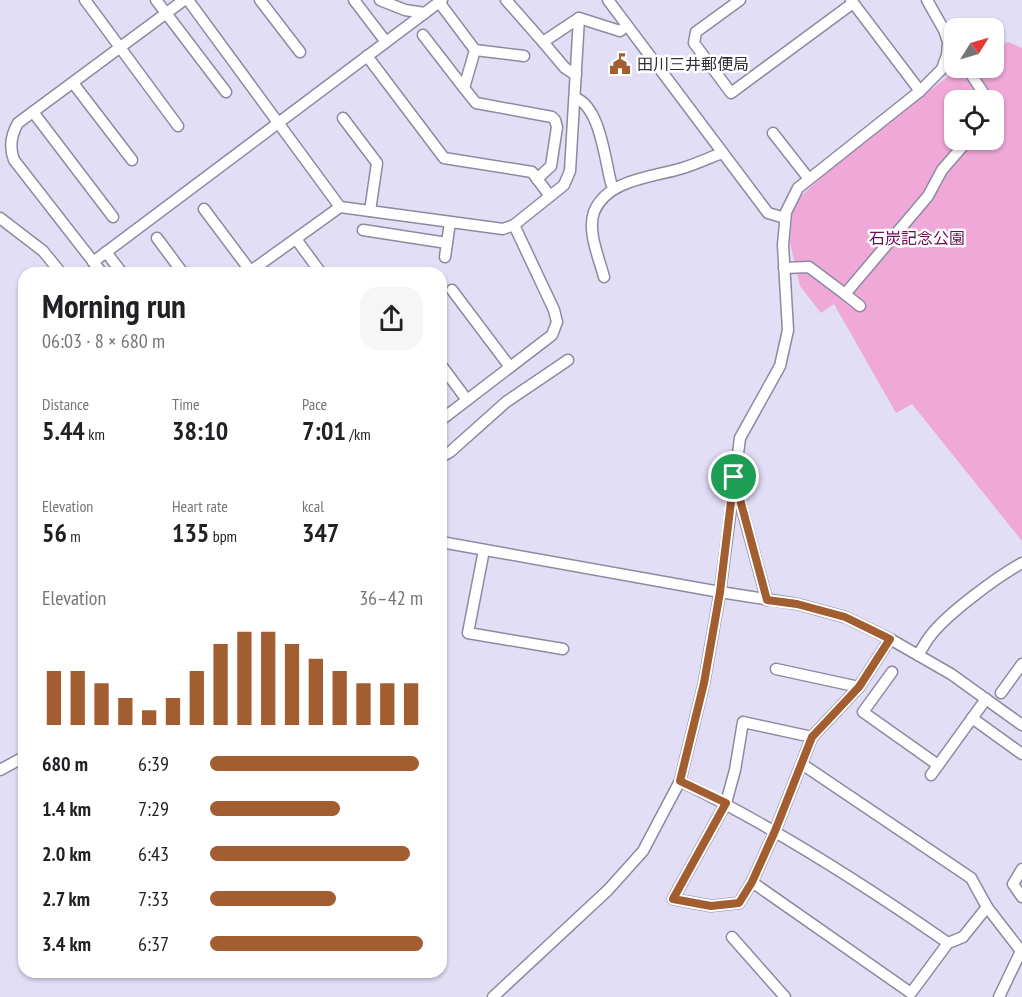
<!DOCTYPE html>
<meta charset="utf-8">
<style>
:root{--surface:#fff;--page:#f6f6f6;--text:#202124;--muted:#757577;--accent:#a25d30}
body{margin:0;font-family:"PT Sans Narrow","Noto Sans JP",sans-serif;background:var(--page);color:var(--text);height:100vh;display:flex;flex-direction:column;font-size:22px;white-space:nowrap}
*{box-sizing:border-box;margin:0}
p{font-size:20px;color:var(--muted)}
.icon{flex:none;width:33px;height:33px;fill:none;stroke:currentColor;stroke-width:2;stroke-linecap:round;stroke-linejoin:round}
.map{position:relative;flex:1;overflow:hidden}
.panel{position:absolute;left:18px;top:267px;width:429px;height:711px;display:flex;flex-direction:column;background:var(--surface);border-radius:18px;box-shadow:0 2px 4px #0004}
.panel>*{flex:none}
.needle{width:39px;rotate:53deg}
.buttons{position:absolute;left:944px;top:18px;display:grid;gap:12px}
.buttons a{display:grid;place-items:center;width:60px;height:60px;border-radius:12px;background:var(--surface);box-shadow:0 2px 4px #0004;font-size:30px}
.pin{position:absolute;display:grid;place-items:center;width:51px;height:51px;color:#fff;margin:-26px;border:3px solid #fff;border-radius:50%;box-shadow:0 2px 6px #0007}
.round{display:grid;place-items:center;flex:none;width:63px;height:63px;border-radius:18px;background:var(--page)}
.overview{display:flex;align-items:center;justify-content:space-between;height:102px;padding:0 24px}
h1{font-size:33px;font-weight:700;line-height:45px}
.stats{display:grid;grid-template-columns:repeat(3,1fr);gap:9px;height:102px;padding:6px 24px}
.stats div{display:grid;align-content:center}
.stats b{font-size:26px;font-weight:700}
.stats small{font-size:16px;font-weight:400}
.stats p{font-size:16px}
.chart{height:168px;padding:12px 24px}
.chart p{display:flex;justify-content:space-between}
.chart svg{width:100%;height:108px;margin-top:6px;stroke:var(--accent);stroke-width:6}
ul{padding:0 24px;list-style:none;font-size:20px}
li{display:grid;grid-template-columns:96px 72px 1fr;align-items:center;height:45px}
li i{height:15px;border-radius:8px;background:var(--accent)}
.map>svg:first-child{display:block}
.green{fill:#efa8d7;fill-rule:evenodd}
.lines{fill:none;stroke-linecap:round;stroke-linejoin:round}
.minor-casing{stroke:#8d8aa0;stroke-width:13}
.minor{stroke:#fff;stroke-width:10}
.route-casing{stroke:#fff;stroke-width:12}
.route{stroke:#a25d30;stroke-width:8}
.labels{text-anchor:middle;dominant-baseline:central;stroke-width:5;stroke-linejoin:round;paint-order:stroke}
.poi-label{font-size:16px;fill:#313039;stroke:#fff;text-anchor:start}
.park-label{font-size:16px;fill:#690d55;stroke:#fff}
</style>
<div class="map">
<svg width="1022" height="997" viewBox="0 0 1022 997">
<rect width="100%" height="100%" fill="#e1def6"/>
<path class="green" d="M1008,42L1022,48V541L912,404L896,413L834,304L821,313L800,286L790,243L792,211L799,198L829,170L951,74L962,68H993V50ZM954,100H993V140H954Z"/>
<g class="lines">
<defs>
<g id="minor">
<path d="M85,0L178,126"/>
<path d="M156,0L226,92"/>
<path d="M188,0L340,207"/>
<path d="M260,0L300,52"/>
<path d="M354,0L386,42"/>
<path d="M380,0L405,10L425,13"/>
<path d="M506,0L543,42L579,18L620,31L626,26"/>
<path d="M608,0L768,213L785,218"/>
<path d="M740,0L696,32L694,43L731,93L853,3"/>
<path d="M851,0L920,91"/>
<path d="M439,2L475,50L524,56"/>
<path d="M423,35L464,88L475,50"/>
<path d="M543,42L565,68L576,75"/>
<path d="M367,56L444,158L532,172L550,196"/>
<path d="M967,68L988,100"/>
<path d="M73,83L132,160"/>
<path d="M464,88L476,103L552,117L555,120L557,127L551,166L537,179"/>
<path d="M575,98C600,106 605,160 611,183L614,189"/>
<path d="M33,112L113,217"/>
<path d="M343,118L377,163L370,211"/>
<path d="M773,133L809,179"/>
<path d="M204,209L252,273"/>
<path d="M0,218L43,251L61,273"/>
<path d="M363,230L447,243"/>
<path d="M157,238L183,273"/>
<path d="M296,239L321,273"/>
<path d="M106,252L122,273"/>
<path d="M445,257L450,222"/>
<path d="M93,262L442,0"/>
<path d="M784,268L809,267L845,294L928,196L942,170L968,140"/>
<path d="M102,273L14,160C9,147 11,135 18,123L184,0"/>
<path d="M248,273L340,207L503,229L514,225L564,185L570,171L579,18"/>
<path d="M604,277C599,258 587,231 594,212C607,179 654,177 683,168C696,164 709,158 722,153"/>
<path d="M452,290L510,367"/>
<path d="M845,294L860,306"/>
<path d="M441,365L467,400"/>
<path d="M441,420L552,335L557,322L554,310L514,225"/>
<path d="M441,457L450,452L506,402L568,360"/>
<path d="M735,483L767,600"/>
<path d="M441,542L720,592L797,604L845,617L890,639L951,674L1022,725"/>
<path d="M484,550L468,633L563,649"/>
<path d="M918,655C922,649 926,641 931,635C948,613 997,577 1022,563"/>
<path d="M776,669L859,687"/>
<path d="M892,672L863,712L938,765"/>
<path d="M1001,693L1022,664"/>
<path d="M972,718L1022,754"/>
<path d="M802,764L971,878L987,907L963,937L948,943L911,993L752,882L775,831L812,737L859,687L890,639"/>
<path d="M0,770L24,757"/>
<path d="M931,775L986,699"/>
<path d="M680,781C774,827 862,883 948,943"/>
<path d="M1022,869L1013,884L1022,897"/>
<path d="M752,882L739,903L711,906L673,899L726,803L735,770L743,722L812,737"/>
<path d="M987,907L1021,951L999,997"/>
<path d="M732,937L785,997"/>
<path d="M493,997L608,890L643,851L680,781L704,683L720,592L740,438L780,366L788,330L783,245L786,212L798,188L920,91L942,69L947,55L948,42L944,30L927,0"/>
</g>
</defs>
<use href="#minor" class="minor-casing"/>
<use href="#minor" class="minor"/>
</g>
<g class="lines">
<defs>
<path id="route" d="M734,477L767,600L797,604L845,617L890,639L859,687L812,737L775,831L752,882L739,903L711,906L673,899L726,803L680,781L704,683L720,592Z"/>
</defs>
<use href="#route" class="route-casing"/>
<use href="#route" class="route"/>
</g>
<defs>
<symbol id="civic-bare" viewBox="-9 -9 18 18"><path d="M-.6-6.5H3V-4.5H.6V-3L4-1V1h2V6H-6V1h2V-1L-.6-3ZM-1.2 2.5V6h2.4V2.5Z" fill="#a25d30" stroke="#fff" stroke-width="2.5" paint-order="stroke"/></symbol>
</defs>
<g fill-rule="evenodd">
<use href="#civic-bare" x="605" y="49" width="30" height="30"/>
</g>
<g class="labels">
<g class="poi-label">
<text x="637" y="64">田川三井郵便局</text>
</g>
<g class="park-label">
<text x="917" y="238">石炭記念公園</text>
</g>
</g>
</svg>
<div class="buttons">
<a><svg class="needle" viewBox="-14 -14 28 28"><path d="M0-13l5 13h-10z" fill="#e53935"/><path d="M0 13l5-13h-10z" fill="#757577"/></svg></a>
<a><svg class="icon" aria-label="locate" viewBox="0 0 24 24"><circle cx="12" cy="12" r="6"/><path d="M12 2v4M12 18v4M2 12h4M18 12h4"/></svg></a>
</div>
<div class="pin" style="left:734px;top:477px;background:#1e9e55"><svg class="icon" aria-label="arrive" viewBox="0 0 24 24"><path d="M6 21V4h12l-3 4 3 4H6"/></svg></div>
<section class="panel">
<div class="overview"><div><h1>Morning run</h1><p>06:03 · 8 × 680 m</p></div><a class="round"><svg class="icon" aria-label="share" viewBox="0 0 24 24"><path d="M12 15V3M7 8l5-5 5 5M5 13v7h14v-7"/></svg></a></div>
<div class="stats">
<div><p>Distance</p><b>5.44<small> km</small></b></div>
<div><p>Time</p><b>38:10</b></div>
<div><p>Pace</p><b>7:01<small> /km</small></b></div>
</div>
<div class="stats">
<div><p>Elevation</p><b>56<small> m</small></b></div>
<div><p>Heart rate</p><b>135<small> bpm</small></b></div>
<div><p>kcal</p><b>347</b></div>
</div>
<div class="chart"><p><span>Elevation</span>36–42 m</p>
<svg viewBox="0 0 160 44" preserveAspectRatio="none"><path d="M5 44V22M15 44V22M25 44V27M35 44V33M45 44V38M55 44V33M65 44V22M75 44V11M85 44V6M95 44V6M105 44V11M115 44V17M125 44V22M135 44V27M145 44V27M155 44V27"/></svg>
</div>
<ul>
<li><b>680 m</b>6:39<i style="width:98%"></i></li>
<li><b>1.4 km</b>7:29<i style="width:61%"></i></li>
<li><b>2.0 km</b>6:43<i style="width:94%"></i></li>
<li><b>2.7 km</b>7:33<i style="width:59%"></i></li>
<li><b>3.4 km</b>6:37<i style="width:100%"></i></li>
</ul>
</section>
</div>
